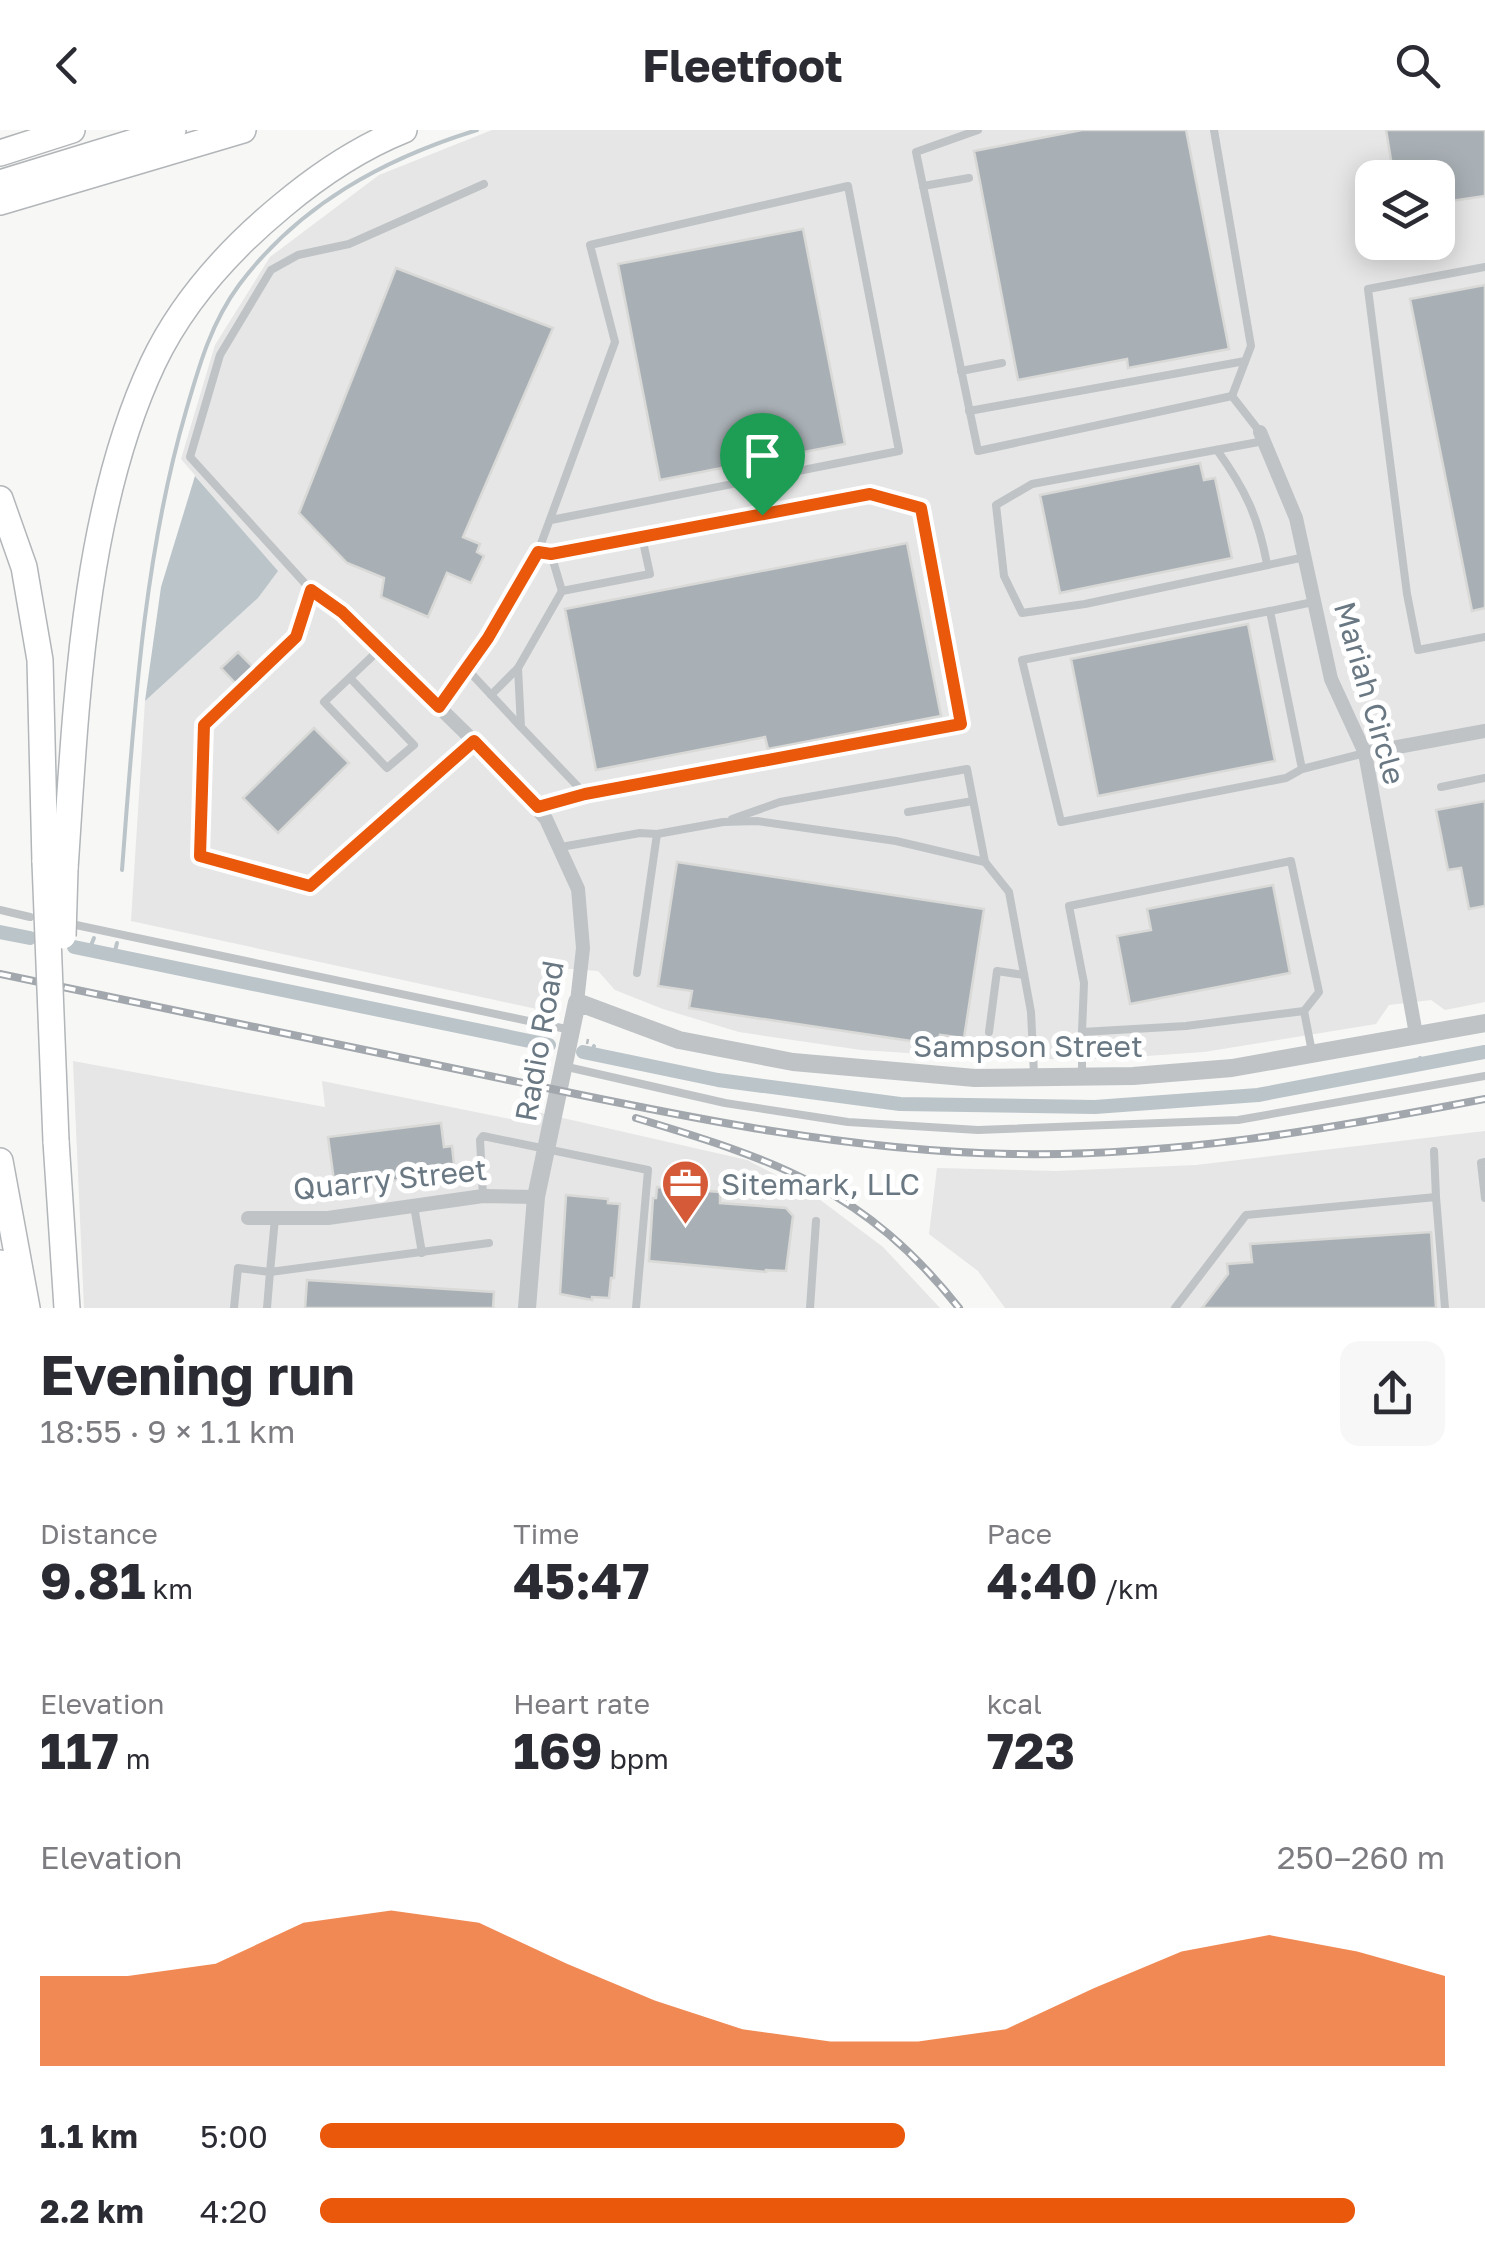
<!DOCTYPE html>
<meta charset="utf-8">
<style>
:root{--surface:#fff;--page:#f7f7f7;--text:#2b2b33;--muted:#7c7c81;--accent:#ea580c}
body{margin:0;font-family:"Golos Text",sans-serif;background:var(--page);color:var(--text);height:100vh;display:flex;flex-direction:column;font-size:38px;white-space:nowrap}
*{box-sizing:border-box;margin:0}
p{font-size:32px;color:var(--muted)}
.icon{flex:none;width:55px;height:55px;fill:none;stroke:currentColor;stroke-width:2;stroke-linecap:round;stroke-linejoin:round}
.map{position:relative;height:1178px;overflow:hidden}
.panel{display:flex;flex-direction:column;background:var(--surface);flex:1}
.panel>*{flex:none}
.tools{position:absolute;left:1355px;top:30px;display:grid;gap:20px}
.tools a{display:grid;place-items:center;width:100px;height:100px;border-radius:20px;background:var(--surface);box-shadow:0 5px 25px #0003;font-size:50px}
.pin{position:absolute;display:grid;place-items:center;width:85px;height:85px;color:#fff;margin:-102px -42px;border-radius:50% 50% 50% 0;rotate:-45deg;box-shadow:0 0 10px #0007}
.pin .icon{rotate:45deg}
.round{display:grid;place-items:center;flex:none;width:105px;height:105px;border-radius:20px;background:var(--page)}
.headline{display:flex;align-items:center;justify-content:space-between;height:170px;padding:0 40px}
h1{font-size:55px;font-weight:700;line-height:75px}
.stats{display:grid;grid-template-columns:repeat(3,1fr);gap:15px;height:170px;padding:10px 40px}
.stats div{display:grid;align-content:center}
.stats b{font-size:50px;font-weight:700}
.stats small{font-size:28px;font-weight:400}
.stats p{font-size:28px}
.chart{height:280px;padding:20px 40px}
.chart p{display:flex;justify-content:space-between}
.chart svg{width:100%;height:180px;margin-top:10px;fill:var(--accent);opacity:.7}
ul{padding:0 40px;list-style:none;font-size:32px}
li{display:grid;grid-template-columns:160px 120px 1fr;align-items:center;height:75px}
li i{height:25px;border-radius:12px;background:var(--accent)}
header{display:flex;justify-content:space-between;align-items:center;height:130px;padding:0 40px;background:var(--surface);font-size:45px;font-weight:700}
.map>svg:first-child{display:block}
.built{fill:#e5e6e5;fill-rule:evenodd}
.water{fill:#bbc4c9}
.lines{fill:none;stroke-linecap:round;stroke-linejoin:round}
.stream{stroke:#bbc4c9;stroke-width:4}
.canal{stroke:#bbc4c9;stroke-width:14}
.building{fill:#a9b0b5;stroke:#d9d9d7;stroke-width:2.5}
.motorway-casing{stroke:#b2b6b9;stroke-width:28}
.path{stroke:#b9bcbe;stroke-width:2.5;stroke-dasharray:5 5;stroke-linecap:butt}
.service{stroke:#bfc3c6;stroke-width:8}
.minor{stroke:#bfc3c6;stroke-width:14}
.tertiary{stroke:#bfc3c6;stroke-width:18}
.motorway{stroke:#fff;stroke-width:25}
.rail-casing{stroke:#a1a7ac;stroke-width:8}
.rail{stroke:#fff;stroke-width:4;stroke-dasharray:11;stroke-linecap:butt}
.motorway-bridge-casing{stroke:#b2b6b9;stroke-width:28;stroke-linecap:butt}
.motorway-bridge{stroke:#fff;stroke-width:25}
.route-casing{stroke:#fff;stroke-width:20}
.route{stroke:#ea580c;stroke-width:12}
.labels{text-anchor:middle;dominant-baseline:central;stroke-width:10;stroke-linejoin:round;paint-order:stroke}
.street-label{font-size:30px;fill:#697883;stroke:#fff}
.poi-label{font-size:30px;fill:#697883;stroke:#fff;text-anchor:start}
</style>
<header><svg class="icon" aria-label="back" viewBox="0 0 24 24"><path d="M15 5l-7 7 7 7"/></svg>Fleetfoot<svg class="icon" aria-label="search" viewBox="0 0 24 24"><circle cx="10" cy="10" r="6"/><path d="M15 15l6 6"/></svg></header>
<div class="map">
<svg width="1485" height="1178" viewBox="0 0 1485 1178">
<rect width="100%" height="100%" fill="#f7f7f5"/>
<g class="built">
<path d="M492,0H1485V872L1445,880L1431,870L1389,875L1376,894L1204,922L1103,929H1004L861,920L739,902L663,879L615,860L598,841L558,838L546,881L131,791L145,571L258,468L277,441L181,329L215,215L270,127L379,45ZM1372,48H1438V112H1372Z"/>
<path d="M73,931L325,977L322,951L520,991L532,981L747,1030L811,1063L883,1117L940,1178H84Z"/>
<path d="M1485,1001V1178H1005L978,1141L929,1104L937,1038L1056,1041L1196,1035Z"/>
</g>
<path class="water" d="M195,346L278,441L258,468L145,571L161,457Z"/>
<g class="lines">
<g class="stream">
<path d="M122,740C134,586 143,429 186,281C199,236 211,193 239,155C299,75 383,29 477,0"/>
<path d="M89,820L94,808"/>
<path d="M114,825L117,813"/>
<path d="M530,921V915"/>
<path d="M591,924L594,916"/>
<path d="M1420,928L1422,934"/>
<path d="M1054,972V977"/>
</g>
<g class="canal">
<path d="M0,802L30,808"/>
<path d="M74,817L549,915"/>
<path d="M583,922L718,950L900,974L1095,977L1258,965L1485,922"/>
</g>
</g>
<g class="building">
<path d="M1082,0H1186L1229,219L1128,238L1127,229L1018,250L974,21Z"/>
<path d="M1386,0H1485V66L1438,73V48H1394Z"/>
<path d="M803,99L845,314L660,350L618,134Z"/>
<path d="M396,138L553,198L463,407L480,414L477,422L484,426L471,453L447,443L428,487L381,467L384,448L347,433L299,383Z"/>
<path d="M1485,155V478L1472,481L1410,169Z"/>
<path d="M1200,333L1204,350L1215,348L1232,428L1060,463L1040,365Z"/>
<path d="M907,413L941,586L768,619L765,607L596,640L565,479Z"/>
<path d="M1248,494L1275,631L1098,666L1071,529Z"/>
<path d="M238,522L253,537L236,554L221,538Z"/>
<path d="M314,598L349,633L278,703L243,668Z"/>
<path d="M1485,671V776L1469,779L1461,738L1448,740L1436,680Z"/>
<path d="M677,732L984,779L964,908L940,905L938,915L689,878L692,861L658,856Z"/>
<path d="M1273,755L1290,843L1130,874L1117,806L1151,800L1147,779Z"/>
<path d="M441,993L444,1017L452,1016L455,1043L335,1058L328,1007Z"/>
<path d="M657,1057L720,1062V1073L786,1078L793,1086L786,1141L766,1140V1142L649,1131L653,1068H656Z"/>
<path d="M566,1065L608,1069V1073L620,1074L614,1148H611L609,1168L592,1167V1170L560,1164Z"/>
<path d="M1431,1102L1436,1178H1202L1228,1144L1227,1134L1252,1132L1250,1114Z"/>
<path d="M307,1150L494,1162L493,1178H305Z"/>
</g>
<g class="lines">
<defs>
<g id="motorway">
<path d="M0,23L72,0"/>
<path d="M0,53L173,0"/>
<path d="M0,72L243,0"/>
<path d="M0,369L24,437L40,530L45,732"/>
<path d="M65,739C76,577 83,382 153,233C182,172 230,119 282,76C319,45 359,18 404,0"/>
<path d="M56,1011L67,1178"/>
<path d="M0,1031L27,1178"/>
<path d="M0,1133L8,1178"/>
</g>
</defs>
<use href="#motorway" class="motorway-casing"/>
<path class="path" d="M587,914L588,909"/>
<g class="service">
<path d="M978,0L916,22L978,321L1232,266"/>
<path d="M1214,0L1251,216L1232,266"/>
<path d="M923,56L969,48"/>
<path d="M1485,137L1368,159L1407,464L1418,520L1485,507"/>
<path d="M961,241L1002,233"/>
<path d="M1232,266L1260,302"/>
<path d="M969,281L1245,231"/>
<path d="M1264,311L1032,354L996,375L1004,446L1022,483L1085,474L1305,427"/>
<path d="M1217,320C1245,359 1258,386 1267,434"/>
<path d="M538,422L615,212L590,115L848,56L899,321L551,390"/>
<path d="M551,424L562,461"/>
<path d="M1313,472L1270,481L1302,639L1365,623"/>
<path d="M1270,481L1022,530L1061,692L1286,648L1302,639"/>
<path d="M466,538L521,597"/>
<path d="M350,548L414,615L387,638L324,572L380,519"/>
<path d="M491,565L518,538"/>
<path d="M439,577L488,508L538,422L551,424L642,407L650,444L562,461L518,538L521,597L585,664L539,677"/>
<path d="M474,611L310,755L200,725L204,595L296,507L311,460L190,327L220,225L271,140L298,125L349,114L484,54"/>
<path d="M1441,657L1485,648"/>
<path d="M585,664L961,594L921,377L870,364L642,407"/>
<path d="M908,682L973,671"/>
<path d="M732,689L780,672L967,639L985,732"/>
<path d="M657,704L723,692L757,691L896,711L985,732L1009,762L1031,882L1034,944"/>
<path d="M561,717L640,703L657,704L637,843"/>
<path d="M0,780L30,787"/>
<path d="M76,795L571,900"/>
<path d="M989,902L997,841L1024,845"/>
<path d="M1082,902L1084,853L1069,776L1291,731L1319,862L1304,881"/>
<path d="M563,936L725,973L848,992L978,1000L1238,990L1485,946"/>
<path d="M1082,944V902L1186,896L1304,881L1312,922"/>
<path d="M1434,1021L1436,1067"/>
<path d="M1485,1032L1481,1033L1485,1068"/>
<path d="M483,1066L480,1010L483,1006L648,1040L636,1178"/>
<path d="M414,1076L422,1123"/>
<path d="M275,1088L270,1142L489,1113"/>
<path d="M234,1178L238,1138L270,1142L267,1178"/>
<path d="M810,1178L816,1091"/>
<path d="M1175,1178L1246,1085L1436,1067L1445,1178"/>
</g>
<g class="minor">
<path d="M1260,302L1296,388L1331,549L1365,623L1416,904"/>
<path d="M311,460L342,482L493,630L546,689L578,759L583,818L577,872"/>
<path d="M1365,623L1485,601"/>
<path d="M248,1088H328L483,1066L536,1067"/>
</g>
<path class="tertiary" d="M527,1178L536,1067L577,872L679,910L793,932L975,948L1133,946L1232,938L1485,893"/>
<use href="#motorway" class="motorway"/>
<defs>
<g id="rail">
<path d="M0,844C168,879 336,914 504,949C672,984 840,1021 1012,1024C1172,1027 1329,999 1485,969"/>
<path d="M636,988C775,1030 865,1059 959,1178"/>
</g>
</defs>
<use href="#rail" class="rail-casing"/>
<use href="#rail" class="rail"/>
<defs>
<g id="motorway-bridge">
<path d="M45,732L56,1011"/>
<path d="M63,806L65,739"/>
</g>
</defs>
<use href="#motorway-bridge" class="motorway-bridge-casing"/>
<use href="#motorway-bridge" class="motorway-bridge"/>
</g>
<g class="lines">
<defs>
<path id="route" d="M870,364L921,378L961,594L585,664L538,677L474,611L310,756L200,726L204,595L296,507L311,460L342,482L439,577L488,508L538,422L551,424Z"/>
</defs>
<use href="#route" class="route-casing"/>
<use href="#route" class="route"/>
</g>
<defs>
<symbol id="office-pin" viewBox="-11 -11 22 30"><path d="M0 17L-7.5 6A9.5 9.5 0 1 1 7.5 6Z" fill="#d55a38" stroke="#fff"/><path d="M-6-3h4V-5.5h4V-3h4V5H-6ZM-1-4.5V-3h2v-1.5ZM-6 0V1H6V0Z" fill="#fff"/></symbol>
</defs>
<g fill-rule="evenodd">
<use href="#office-pin" x="658" y="1026" width="55" height="75"/>
</g>
<g class="labels">
<g class="street-label">
<text transform="translate(1370 563) rotate(74)">Mariah Circle</text>
<text transform="translate(539 911) rotate(-80)">Radio Road</text>
<text x="1028" y="916">Sampson Street</text>
<text transform="translate(390 1049) rotate(-6)">Quarry Street</text>
</g>
<g class="poi-label">
<text x="721" y="1054">Sitemark, LLC</text>
</g>
</g>
</svg>
<div class="tools">
<a><svg class="icon" aria-label="layers" viewBox="0 0 24 24"><path d="M12 4l9 5-9 5-9-5zM3 14l9 5 9-5"/></svg></a>
</div>
<div class="pin" style="left:762px;top:385px;background:#1e9e55"><svg class="icon" aria-label="arrive" viewBox="0 0 24 24"><path d="M6 21V4h12l-3 4 3 4H6"/></svg></div>
</div>
<section class="panel">
<div class="headline"><div><h1>Evening run</h1><p>18:55 · 9 × 1.1 km</p></div><a class="round"><svg class="icon" aria-label="share" viewBox="0 0 24 24"><path d="M12 15V3M7 8l5-5 5 5M5 13v7h14v-7"/></svg></a></div>
<div class="stats">
<div><p>Distance</p><b>9.81<small> km</small></b></div>
<div><p>Time</p><b>45:47</b></div>
<div><p>Pace</p><b>4:40<small> /km</small></b></div>
</div>
<div class="stats">
<div><p>Elevation</p><b>117<small> m</small></b></div>
<div><p>Heart rate</p><b>169<small> bpm</small></b></div>
<div><p>kcal</p><b>723</b></div>
</div>
<div class="chart"><p><span>Elevation</span>250–260 m</p>
<svg viewBox="0 0 160 44" preserveAspectRatio="none"><path d="M0 44V22L10 22L20 19L30 9L40 6L50 9L60 19L70 28L80 35L90 38L100 38L110 35L120 25L130 16L140 12L150 16L160 22V44z"/></svg>
</div>
<ul>
<li><b>1.1 km</b>5:00<i style="width:52%"></i></li>
<li><b>2.2 km</b>4:20<i style="width:92%"></i></li>
</ul>
</section>
